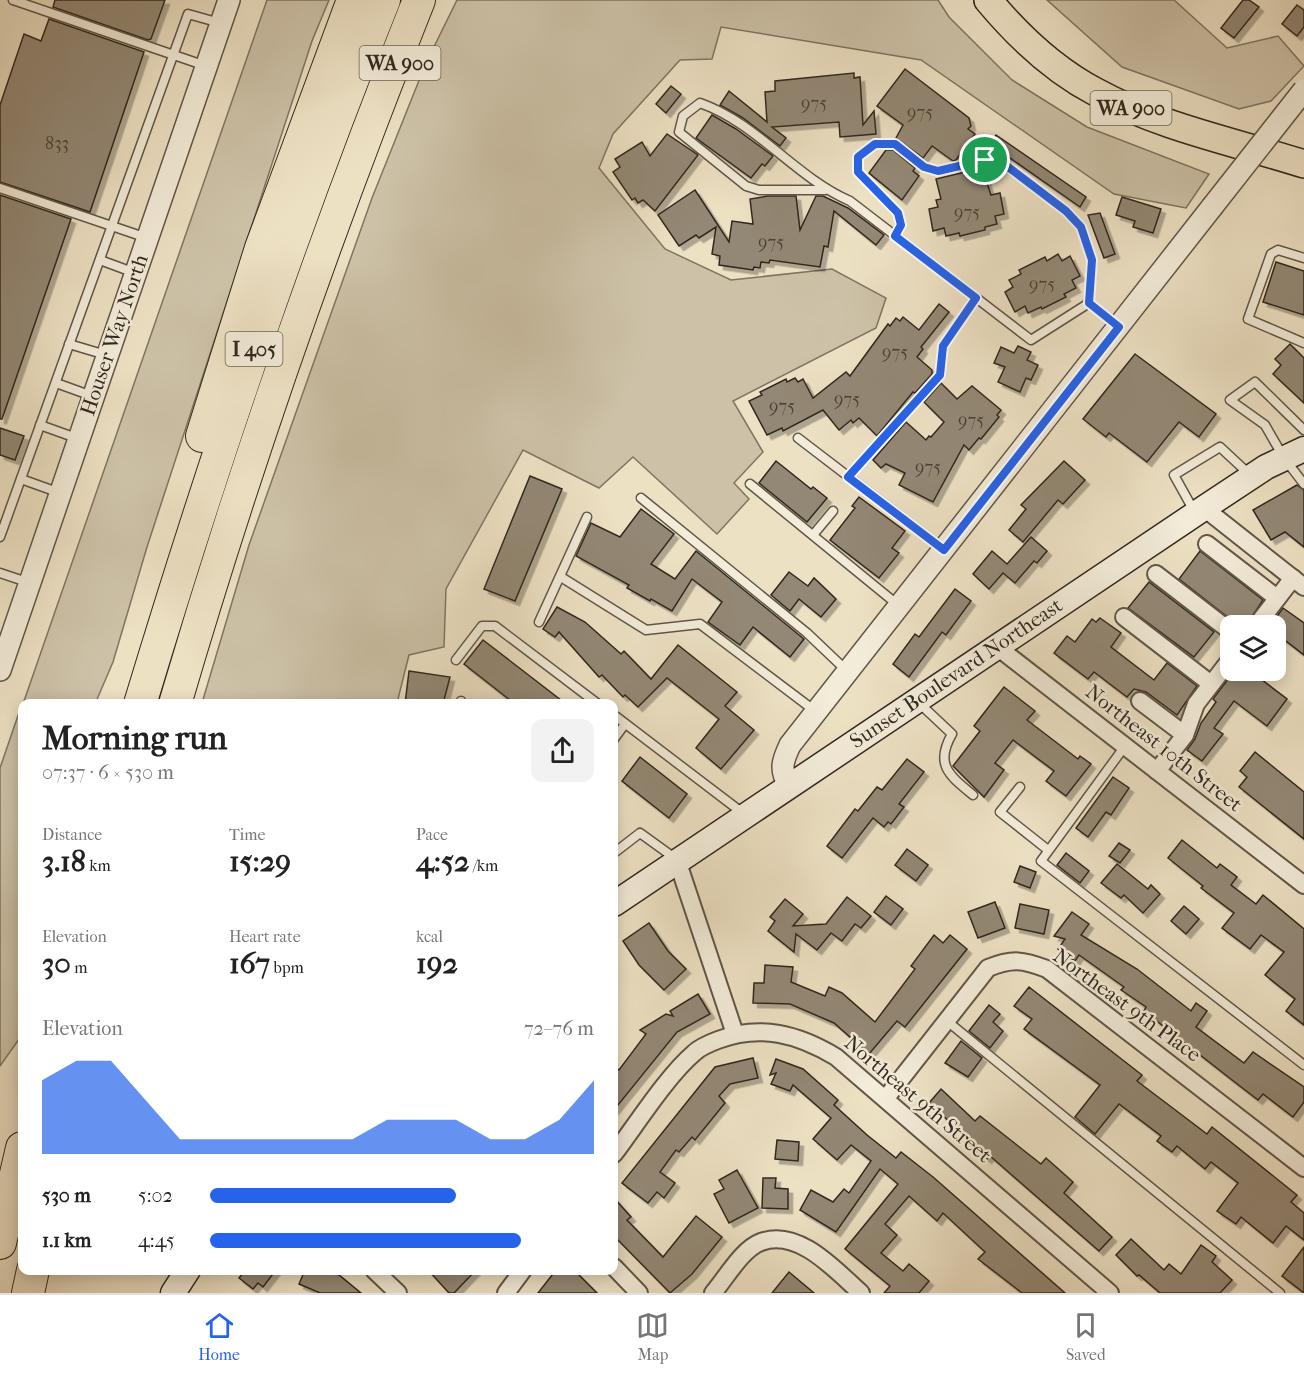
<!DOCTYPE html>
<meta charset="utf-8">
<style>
:root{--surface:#fff;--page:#f2f2f2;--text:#222;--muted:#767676;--line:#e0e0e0;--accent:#2563eb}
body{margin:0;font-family:"IM FELL French Canon",serif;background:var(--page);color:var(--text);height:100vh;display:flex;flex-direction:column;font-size:22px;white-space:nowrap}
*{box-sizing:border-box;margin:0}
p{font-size:20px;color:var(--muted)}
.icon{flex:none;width:33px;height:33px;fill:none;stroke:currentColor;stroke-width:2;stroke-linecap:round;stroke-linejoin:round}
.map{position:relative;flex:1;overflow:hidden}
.details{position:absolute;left:18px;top:699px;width:600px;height:576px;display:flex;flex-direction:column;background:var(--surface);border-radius:12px;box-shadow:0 3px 15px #0003}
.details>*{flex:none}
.controls{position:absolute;left:1220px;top:615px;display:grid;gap:12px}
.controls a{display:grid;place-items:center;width:66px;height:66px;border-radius:12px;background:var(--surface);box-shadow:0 3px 15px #0003;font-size:30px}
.pin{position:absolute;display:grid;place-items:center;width:51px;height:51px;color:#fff;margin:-26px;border:3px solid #fff;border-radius:50%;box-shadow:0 2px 6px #0007}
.round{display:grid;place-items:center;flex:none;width:63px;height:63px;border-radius:12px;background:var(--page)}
.head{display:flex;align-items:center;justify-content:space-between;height:102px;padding:0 24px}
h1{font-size:33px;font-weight:700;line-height:45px}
.metrics{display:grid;grid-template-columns:repeat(3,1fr);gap:9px;height:102px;padding:6px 24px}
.metrics div{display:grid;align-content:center}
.metrics b{font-size:30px;font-weight:700}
.metrics small{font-size:16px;font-weight:400}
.metrics p{font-size:16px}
.chart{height:168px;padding:12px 24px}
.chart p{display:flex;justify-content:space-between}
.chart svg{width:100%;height:108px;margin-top:6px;fill:var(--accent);opacity:.7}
ul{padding:0 24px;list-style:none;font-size:20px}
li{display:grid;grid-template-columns:96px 72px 1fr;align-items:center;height:45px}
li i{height:15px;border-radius:8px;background:var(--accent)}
.tabs{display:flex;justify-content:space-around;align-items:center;height:84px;border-top:2px solid var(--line);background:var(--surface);font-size:16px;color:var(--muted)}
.tabs a{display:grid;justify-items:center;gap:3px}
.tabs .selected{color:var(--accent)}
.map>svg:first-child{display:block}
.green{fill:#cdc2a8;stroke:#7f7563;stroke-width:1.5}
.building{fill:#938874;stroke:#31281e;stroke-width:1.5;filter:url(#shadow)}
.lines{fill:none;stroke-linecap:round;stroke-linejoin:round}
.service-casing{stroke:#605648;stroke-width:11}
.minor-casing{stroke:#605648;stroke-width:20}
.tertiary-casing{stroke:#605648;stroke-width:24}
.secondary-casing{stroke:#31281e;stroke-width:27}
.primary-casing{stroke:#31281e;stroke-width:30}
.motorway-casing{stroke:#31281e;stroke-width:34}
.service{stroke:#f3ecd9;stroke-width:8}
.minor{stroke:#f3ecd9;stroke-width:16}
.tertiary{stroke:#f3ecd9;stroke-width:21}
.secondary{stroke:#f3ecd9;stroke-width:24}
.primary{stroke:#ede1c4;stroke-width:27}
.motorway{stroke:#ede1c4;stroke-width:32}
.tertiary-bridge-casing{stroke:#605648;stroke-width:24;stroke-linecap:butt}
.tertiary-bridge{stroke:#f3ecd9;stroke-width:21}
.route-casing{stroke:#fff;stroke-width:12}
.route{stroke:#2563eb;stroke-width:8}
.labels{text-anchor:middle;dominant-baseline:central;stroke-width:5;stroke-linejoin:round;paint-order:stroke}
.number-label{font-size:18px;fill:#4a4034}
.shield{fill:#f3ecd9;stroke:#6b6356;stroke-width:1.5}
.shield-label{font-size:20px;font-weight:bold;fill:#31281e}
.street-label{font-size:21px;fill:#31281e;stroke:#f3ecd9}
</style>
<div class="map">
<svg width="1304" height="1293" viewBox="0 0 1304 1293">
<defs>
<filter id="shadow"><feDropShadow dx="4.5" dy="4.5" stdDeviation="0" flood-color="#0004"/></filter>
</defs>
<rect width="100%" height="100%" fill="#ede1c4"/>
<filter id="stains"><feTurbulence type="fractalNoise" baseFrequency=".00333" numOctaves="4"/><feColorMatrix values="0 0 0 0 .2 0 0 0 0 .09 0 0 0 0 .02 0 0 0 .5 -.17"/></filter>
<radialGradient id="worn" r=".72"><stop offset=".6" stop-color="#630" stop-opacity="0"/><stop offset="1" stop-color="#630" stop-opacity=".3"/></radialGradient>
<g class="green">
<path d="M267,0H329L312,41L147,547L113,662L95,704H23Z"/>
<path d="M457,0H938L949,17L1012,80L1087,127L1209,174L1186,208L1114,194L921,60L721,27L712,59L680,60L613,134L599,168L665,249L731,280L832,269L886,298L876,328L733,401L763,452L734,483L749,499L717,534L633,457L599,488L523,450L446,589L444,647L409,655L397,703H202L249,545L372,198L426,63Z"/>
<path d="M1047,0H1174L1227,48L1278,36L1304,66L1271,101L1239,109L1122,67Z"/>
<path d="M22,704V1035L0,1066V768Z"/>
</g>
<g class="building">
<path d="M55,0H165L151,39L148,40L53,7Z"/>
<path d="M1243,0H1249L1259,7L1234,38L1221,28Z"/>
<path d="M1297,5L1304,10V27L1297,36L1282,24Z"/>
<path d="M49,19L144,52L90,212L0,182V105L24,34L41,41Z"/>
<path d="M905,69L969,118L971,126L968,129L975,134L956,160L953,161L932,146L923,158L896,138L903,125L877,106Z"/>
<path d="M854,73V78L860,77L863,125L874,111L876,134L840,137L839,122L772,127L786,138L780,146L743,118L720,105L729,91L767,122L765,92L775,91V81Z"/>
<path d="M671,86L681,94L666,113L656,104Z"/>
<path d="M712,115L736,129L773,156L765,166L762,164L751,178L696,138Z"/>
<path d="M667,134L698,155L655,211L643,200L638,203L635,198L632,200L613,172L620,167L615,159L642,142L650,156Z"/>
<path d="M996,135L1086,197L1080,207L990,144Z"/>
<path d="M886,150H893L915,168L913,171L919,176L902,200L869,173Z"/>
<path d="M982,168L991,195L1000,193L1004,214L995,216L997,224L985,227V230L960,236L959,233L946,236L944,228L933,231L929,209L938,207L936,200L941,199L936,179Z"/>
<path d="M695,190L729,242L732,221L753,224L750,199L768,196H796L800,230L816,196H823L848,208L884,235L876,245L834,211L828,247L824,246L820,267L770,260L769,263L761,262L760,268L754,267L753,270L719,265L720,256L712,254L716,227L699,238L696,235L679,246L658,215Z"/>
<path d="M0,195L71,219L2,419H0Z"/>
<path d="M1122,197L1161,209L1153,233L1133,227L1135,221L1116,215Z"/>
<path d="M1100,213L1115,254L1104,258L1088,215Z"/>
<path d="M1058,254L1062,261L1070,256L1080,276L1072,280L1076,288L1064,294L1066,297L1042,309L1041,307L1028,313L1025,306L1015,312L1005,292L1013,287L1009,280L1021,274L1019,270L1045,257L1047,261Z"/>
<path d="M1276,262L1304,271V315L1263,302Z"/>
<path d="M939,304L949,312L921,347L923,349L917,357L932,370V374L915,393L913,392L877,436L859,418L853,423L851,420L839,430L823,410L783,431L782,428L767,435L749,401L762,395L760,392L786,379L787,382L795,378L798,382L803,379L813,398L846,372L850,376L888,324L890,326L896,318L900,321L903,317L919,330Z"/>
<path d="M1290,344L1304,358V403L1273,374L1281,365L1275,359Z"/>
<path d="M1018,346L1031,352L1027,360L1038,365L1031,380L1026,378L1020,392L998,382L1005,367L994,363L1001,347L1014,353Z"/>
<path d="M1135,354L1216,414L1199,437L1179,422L1147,462L1109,433L1106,437L1083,419Z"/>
<path d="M941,383L957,399L972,386L1001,410L997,415L999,417L981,439L979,438L969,450L964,445L933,502L899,485L905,473L886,464L881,468L873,460L906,422L926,440L929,436L931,437L944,422L924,402Z"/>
<path d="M0,428L24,436L15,460L0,455Z"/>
<path d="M776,461L811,489L813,487L827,498L807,522L759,483Z"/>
<path d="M1064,461L1085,480L1063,504L1058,500L1023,542L1009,530L1026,509L1021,505Z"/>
<path d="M530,476L562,489L515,601L484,589Z"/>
<path d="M1297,485L1304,490V547L1285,532L1271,540L1253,510Z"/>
<path d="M859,497L905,531L892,548L899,553L879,578L830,540L855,508L852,506Z"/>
<path d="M641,509L674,534L651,564L675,579L696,551L804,639L790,657L753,627L740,645L708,622L722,602L692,579L672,611L651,599L650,601L627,588L629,585L576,556L591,523L620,537Z"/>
<path d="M1031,537L1047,551L1037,563L1034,561L1015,583L1003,573L989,589L973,574L992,551L1007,564Z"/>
<path d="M1200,551L1263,600L1246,626H1239L1179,579Z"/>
<path d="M789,572L808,586L814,578L836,599L821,617L799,599L790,611L771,595Z"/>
<path d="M1149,582L1214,632L1194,657L1128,608Z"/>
<path d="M955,589L971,601L946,635L942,632L909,677L893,664L915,634L919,637Z"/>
<path d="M557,607L585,622L621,654L624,651L651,679L678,645L737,692L725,706L754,730L721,769L696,748L719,719L667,678L638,707L625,695L623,697L602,675L599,677L559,632L555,637L543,629Z"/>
<path d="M1283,608L1304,623V655L1282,638L1275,648V626H1270Z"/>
<path d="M1100,618L1121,633L1111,647L1154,680L1167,663L1197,686L1177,715L1146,692L1134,689L1127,697L1094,672L1088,679L1054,653L1067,636L1075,642L1092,619L1096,622Z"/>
<path d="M483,640L566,704H515L464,664Z"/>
<path d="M1235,670H1249L1287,699L1267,726L1234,701L1214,728L1223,734L1202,761L1187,750L1195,739L1201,723L1216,702L1213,699Z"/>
<path d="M409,671L450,677L443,704H405Z"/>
<path d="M1004,687L1035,711L1027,720L1078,759L1080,756L1091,764L1066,796L1046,781L1054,771L1013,740L995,763L1004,770L984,797L953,766L980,731L974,726Z"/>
<path d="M1255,752L1304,792V839L1239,787L1247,777L1240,771Z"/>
<path d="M640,757L687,794L669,818L622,781Z"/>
<path d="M907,759L924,772L899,804L904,807L891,824L888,822L884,827L873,818L842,858L827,846L855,809L858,811L877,787L882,790Z"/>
<path d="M1113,777L1129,788L1111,815L1106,812L1088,837L1076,828Z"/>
<path d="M1182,840L1217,868L1220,864L1237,877L1231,885L1256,904L1263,895L1304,929V1025L1286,1011L1295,999L1265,975L1284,952L1261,935L1250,949L1222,928L1234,913L1201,888L1203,886L1168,858Z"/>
<path d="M1119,843L1130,850L1120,863L1109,856Z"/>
<path d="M907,849L928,865L916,881L895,865Z"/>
<path d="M1066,853L1089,871L1080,883L1057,865Z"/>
<path d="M1117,864L1148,889L1151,885L1160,894L1143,913L1124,895L1121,898L1101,883Z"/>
<path d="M1020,866L1036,872L1030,888L1014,882Z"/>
<path d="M886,896L903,909L891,925L874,912Z"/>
<path d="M847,897L871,916L861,928L855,924L842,941L831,933L817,950L796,934L794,952L768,931L775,921L770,917L785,899L803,914L793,926L826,924Z"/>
<path d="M995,902L1005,928L978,938L968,912Z"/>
<path d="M1020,904L1049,910L1044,934L1015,928Z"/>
<path d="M1184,906L1199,919L1186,934L1171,921Z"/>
<path d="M1072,912L1089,924L1081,935L1137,969L1191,1011L1196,1003L1207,1011L1196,1027L1244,1063L1253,1052L1304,1087V1102L1293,1117L1263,1094L1258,1100L1232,1080L1144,1011L1146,1007L1121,990L1124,987L1079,955L1075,961L1058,949L1065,939L1054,936Z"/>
<path d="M649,923L668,951L686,969L664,990L639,965L623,941Z"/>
<path d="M934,935L943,943L950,935L967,949L905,1027L897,1021L869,1054L834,1023L790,1004L753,1003L754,983H764L765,965L793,967L791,982L825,996L829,987L842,993L875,1022L915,969L911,966Z"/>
<path d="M1029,987L1142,1075L1137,1081L1207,1134L1212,1127L1297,1195L1291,1202L1304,1213V1240L1286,1226L1273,1243L1241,1217L1236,1224L1217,1211L1238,1183L1211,1162L1205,1169L1177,1146L1172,1152L1157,1141L1161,1136L1119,1104L1095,1134L1075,1117L1100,1085L1024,1029L1032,1019L1014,1006Z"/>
<path d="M698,994L710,1014L677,1032L614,1110V1066L619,1070L646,1034L640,1030L666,1014L673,1016L670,1011Z"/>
<path d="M989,1005L1000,1014L993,1022L1003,1031L990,1048L969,1031Z"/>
<path d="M961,1041L982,1058L968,1077L945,1063Z"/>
<path d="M753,1058L758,1078L730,1084L719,1096L725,1103L695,1140L692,1137L679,1152L676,1150L660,1172L675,1183L664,1198L657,1192L648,1203L622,1183L715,1067Z"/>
<path d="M776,1059L803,1069L838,1100L834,1105L867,1135L896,1158L901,1152L933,1177L1065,1293H1022L978,1259L985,1252L943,1213L937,1221L909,1196L885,1224L897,1235L881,1253L903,1271L909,1264L929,1281L919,1293H884L890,1286L845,1249L898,1184L880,1169L836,1232L800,1210L811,1190L833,1202L844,1189L849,1193L871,1161L851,1145L837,1160L813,1139L831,1118L793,1085L790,1091L771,1084L776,1073L770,1075Z"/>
<path d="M941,1089L975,1121L980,1116L1041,1164L1046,1158L1073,1182L1064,1193L1112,1237L1099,1251L990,1156L987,1159L962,1137L964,1135L929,1103Z"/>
<path d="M777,1140L799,1142L798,1161L775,1159Z"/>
<path d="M737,1170L758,1208L729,1223L714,1194L724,1189L719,1180Z"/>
<path d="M763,1178H776L775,1188L788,1189V1209L762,1208Z"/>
<path d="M614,1198L631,1217L627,1220L663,1257L696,1216L722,1237L692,1274L670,1293L614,1236Z"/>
<path d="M1131,1239L1164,1270L1169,1264L1181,1274L1201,1245L1216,1256L1212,1262L1232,1280L1220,1293H1160L1139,1275L1137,1276L1116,1255Z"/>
<path d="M1304,1247V1293L1282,1276Z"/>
<path d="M242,1270H276L263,1287L258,1283L253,1289L239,1278L244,1272Z"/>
<path d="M305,1270H328L339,1275L361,1293H320L299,1284Z"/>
<path d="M428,1270H476L454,1293H449Z"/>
<path d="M556,1270H574L597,1293H538Z"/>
<path d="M789,1272L814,1293H772Z"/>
</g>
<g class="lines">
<defs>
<g id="service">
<path d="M13,0L206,66"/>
<path d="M0,188L147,238"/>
<path d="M825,190H759L746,186L679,132L683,116L700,103C757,123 795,177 850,201L1031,340L1089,303"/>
<path d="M895,236L901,225L898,213L858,172V157L875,144H895L924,167L938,171L985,160L1003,163L1066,211L1081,227L1092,260L1089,303L1119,326"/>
<path d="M1304,258L1278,250L1271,254L1248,319L1304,343"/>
<path d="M100,260L135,273"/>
<path d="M69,344L106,355"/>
<path d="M56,383L92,396"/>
<path d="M40,425L79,439"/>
<path d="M1304,430L1255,382L1230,400L1265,425L1284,458L1304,484"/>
<path d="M798,438L943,549"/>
<path d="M848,477L940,375L943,346L976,298"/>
<path d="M21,479L60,493"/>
<path d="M750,484L898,605"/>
<path d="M641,498L807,633L847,671"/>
<path d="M1194,511L1174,475L1220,447L1249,474"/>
<path d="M813,535L833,511"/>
<path d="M0,537L188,14L220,23"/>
<path d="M0,573L30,583"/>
<path d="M561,577L646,630L700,624L815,711"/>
<path d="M539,622L587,517"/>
<path d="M456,660L482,626H495L598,704"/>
<path d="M918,702L952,734C934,765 950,776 973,795"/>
<path d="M461,704V701"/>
<path d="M614,715L744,814"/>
<path d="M614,739L625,724"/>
<path d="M1125,746L1041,861L1304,1065"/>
<path d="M1020,787L1000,812L1048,850"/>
<path d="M614,853L640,833L676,859"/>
<path d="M947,1021L1280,1293"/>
</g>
<g id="minor">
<path d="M1204,508L1304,587"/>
<path d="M1207,544L1277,598"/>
<path d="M1156,574L1230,631"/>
<path d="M1124,617L1211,684"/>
<path d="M1256,626L1293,578"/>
<path d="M996,646L1304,885"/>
<path d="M1140,701L1185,735L1157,771"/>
<path d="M1185,735L1196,704L1230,660"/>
<path d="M677,860L735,1034"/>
<path d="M886,1098L988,968C1013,958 1023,960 1047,969L1304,1168"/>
<path d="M614,1154C636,1125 667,1076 694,1053C700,1047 710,1043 718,1040C760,1024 798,1034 836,1057L1110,1293"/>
<path d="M614,1267L639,1293"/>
<path d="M374,1270L398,1293"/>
<path d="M506,1293L523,1270"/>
<path d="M713,1293C726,1278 742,1249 761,1242C799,1228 836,1271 861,1293"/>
</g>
<g id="tertiary">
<path d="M0,670L229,0"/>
<path d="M789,785C779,769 783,760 790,745L1212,207"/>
</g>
<g id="secondary">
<path d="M614,904L1204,508L1266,467L1304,449"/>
<path d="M173,1293L188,1270"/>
</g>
<path id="primary" d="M988,0C1018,36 1054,70 1096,92C1160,127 1235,142 1304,164"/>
<g id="motorway">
<path d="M202,436L261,248L353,0"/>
<path d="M140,704C212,466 291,231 384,0"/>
<path d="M175,704C245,465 327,231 419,0"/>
<path d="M0,1243L22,1148"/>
<path d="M28,1293L33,1270"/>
</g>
</defs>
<use href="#service" class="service-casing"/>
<use href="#minor" class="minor-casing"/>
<use href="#tertiary" class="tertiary-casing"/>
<use href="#secondary" class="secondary-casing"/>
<use href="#primary" class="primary-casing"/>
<use href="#motorway" class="motorway-casing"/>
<use href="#service" class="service"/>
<use href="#minor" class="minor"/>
<use href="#tertiary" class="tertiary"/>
<use href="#secondary" class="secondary"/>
<use href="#primary" class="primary"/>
<use href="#motorway" class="motorway"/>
<defs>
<path id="tertiary-bridge" d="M1212,207L1304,90"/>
</defs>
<use href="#tertiary-bridge" class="tertiary-bridge-casing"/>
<use href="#tertiary-bridge" class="tertiary-bridge"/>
</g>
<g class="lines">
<defs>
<path id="route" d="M875,144H895L924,167L938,171L985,160L1003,163L1066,211L1081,227L1092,260L1089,303L1119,327L944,550L848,477L940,375L943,346L976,298L895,236L901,225L898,213L858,172V157Z"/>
</defs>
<use href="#route" class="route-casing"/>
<use href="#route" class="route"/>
</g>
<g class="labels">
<g class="number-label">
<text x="814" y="103">975</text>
<text x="920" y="112">975</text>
<text x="57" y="143">833</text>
<text x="967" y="212">975</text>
<text x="771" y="242">975</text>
<text x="1042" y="284">975</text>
<text x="895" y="352">975</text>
<text x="847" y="399">975</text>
<text x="782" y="406">975</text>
<text x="971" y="420">975</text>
<text x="928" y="467">975</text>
</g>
<g class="shield">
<rect x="359.5" y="46" width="81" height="34" rx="4.5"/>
<rect x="1090.5" y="91" width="81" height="34" rx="4.5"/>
<rect x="225.5" y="332" width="57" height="34" rx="4.5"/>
</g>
<g class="shield-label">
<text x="400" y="63">WA 900</text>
<text x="1131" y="108">WA 900</text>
<text x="254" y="349">I 405</text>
</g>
<g class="street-label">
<text transform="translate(114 335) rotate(-71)">Houser Way North</text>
<text transform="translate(956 673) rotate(-34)">Sunset Boulevard Northeast</text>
<text transform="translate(1164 748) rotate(38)">Northeast 10th Street</text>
<text transform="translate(1127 1005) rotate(36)">Northeast 9th Place</text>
<text transform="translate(918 1099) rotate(40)">Northeast 9th Street</text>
</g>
</g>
<rect width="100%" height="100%" filter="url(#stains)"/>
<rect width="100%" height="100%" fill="url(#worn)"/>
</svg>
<div class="controls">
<a><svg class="icon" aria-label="layers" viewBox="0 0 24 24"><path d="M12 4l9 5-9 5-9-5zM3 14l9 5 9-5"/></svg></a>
</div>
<div class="pin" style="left:985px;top:160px;background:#1e9e55"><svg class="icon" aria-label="arrive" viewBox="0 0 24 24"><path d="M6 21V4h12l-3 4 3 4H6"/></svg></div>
<section class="details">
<div class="head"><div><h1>Morning run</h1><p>07:37 · 6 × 530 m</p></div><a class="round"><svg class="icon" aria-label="share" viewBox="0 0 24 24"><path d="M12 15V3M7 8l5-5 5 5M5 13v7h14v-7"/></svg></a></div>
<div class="metrics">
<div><p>Distance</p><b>3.18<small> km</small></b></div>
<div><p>Time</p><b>15:29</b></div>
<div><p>Pace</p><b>4:52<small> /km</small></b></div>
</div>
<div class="metrics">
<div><p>Elevation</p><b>30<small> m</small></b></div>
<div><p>Heart rate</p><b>167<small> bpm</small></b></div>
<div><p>kcal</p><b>192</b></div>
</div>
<div class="chart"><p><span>Elevation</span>72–76 m</p>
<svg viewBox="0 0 160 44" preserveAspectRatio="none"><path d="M0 44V14L10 6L20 6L30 22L40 38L50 38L60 38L70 38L80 38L90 38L100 30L110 30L120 30L130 38L140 38L150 30L160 14V44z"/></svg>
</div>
<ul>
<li><b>530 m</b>5:02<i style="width:64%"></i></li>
<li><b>1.1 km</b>4:45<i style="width:81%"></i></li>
</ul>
</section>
</div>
<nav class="tabs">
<a class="selected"><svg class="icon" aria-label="home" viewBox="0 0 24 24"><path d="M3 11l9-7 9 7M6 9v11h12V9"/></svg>Home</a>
<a><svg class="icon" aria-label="map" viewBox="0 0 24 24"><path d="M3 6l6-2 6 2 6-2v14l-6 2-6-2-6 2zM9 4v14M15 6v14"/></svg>Map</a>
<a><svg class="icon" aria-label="saved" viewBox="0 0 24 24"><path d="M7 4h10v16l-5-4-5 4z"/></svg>Saved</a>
</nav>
